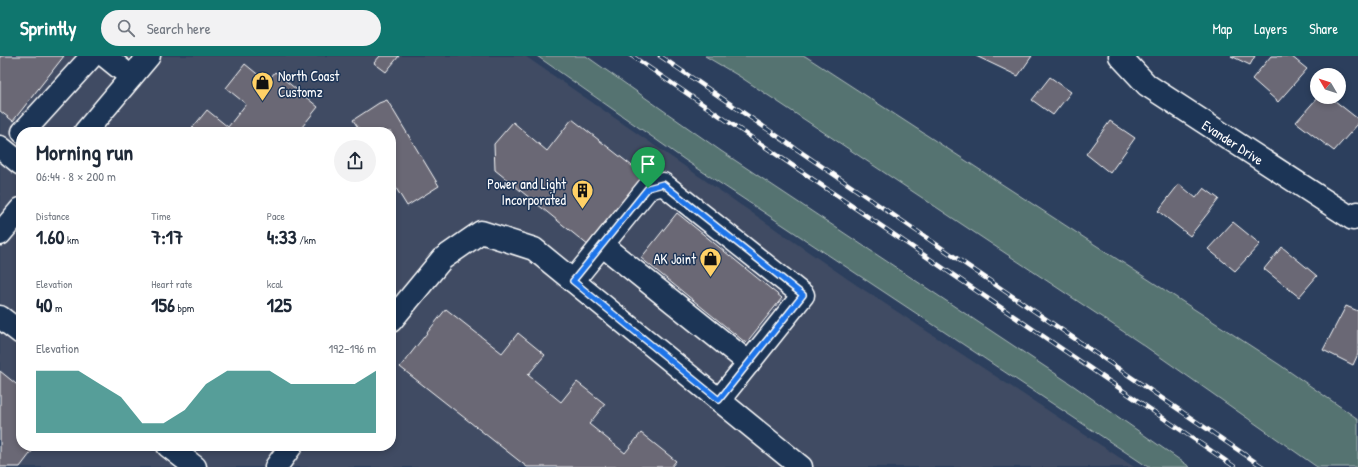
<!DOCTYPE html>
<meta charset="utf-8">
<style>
:root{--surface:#fff;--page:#f2f2f3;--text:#1f2937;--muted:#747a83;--accent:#0f766e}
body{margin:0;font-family:"Patrick Hand",sans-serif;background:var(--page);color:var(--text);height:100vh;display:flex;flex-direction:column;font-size:15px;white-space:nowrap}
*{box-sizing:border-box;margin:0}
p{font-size:13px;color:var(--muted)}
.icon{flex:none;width:22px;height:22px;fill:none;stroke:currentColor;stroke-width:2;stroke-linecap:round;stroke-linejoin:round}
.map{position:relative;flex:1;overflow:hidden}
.side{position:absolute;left:16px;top:71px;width:380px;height:324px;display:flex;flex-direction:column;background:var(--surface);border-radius:16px;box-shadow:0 2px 6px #0003}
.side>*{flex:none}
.needle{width:26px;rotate:309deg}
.controls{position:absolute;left:1310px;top:12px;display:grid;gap:8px}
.controls a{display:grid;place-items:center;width:36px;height:36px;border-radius:50%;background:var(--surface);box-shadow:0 2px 6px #0003;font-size:20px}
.pin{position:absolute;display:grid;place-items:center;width:34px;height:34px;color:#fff;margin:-41px -17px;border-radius:50% 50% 50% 0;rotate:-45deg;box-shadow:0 0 4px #0007}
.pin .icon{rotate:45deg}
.round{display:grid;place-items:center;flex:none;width:42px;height:42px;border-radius:21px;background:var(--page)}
.summary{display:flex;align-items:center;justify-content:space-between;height:68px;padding:0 20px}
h1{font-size:22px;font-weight:700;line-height:30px}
.figures{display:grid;grid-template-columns:repeat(3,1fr);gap:6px;height:68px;padding:4px 20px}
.figures div{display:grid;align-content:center}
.figures b{font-size:20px;font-weight:700}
.figures small{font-size:11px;font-weight:400}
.figures p{font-size:11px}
.chart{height:112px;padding:8px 20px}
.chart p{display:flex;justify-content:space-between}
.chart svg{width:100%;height:72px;margin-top:4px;fill:var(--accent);opacity:.7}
header{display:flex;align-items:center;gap:24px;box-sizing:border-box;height:56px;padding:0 20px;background:var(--accent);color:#fff}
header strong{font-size:19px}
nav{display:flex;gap:22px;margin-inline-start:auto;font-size:14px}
.search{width:280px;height:36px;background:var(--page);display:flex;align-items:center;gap:10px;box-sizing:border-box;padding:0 14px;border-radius:22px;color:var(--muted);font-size:15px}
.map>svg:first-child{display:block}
.built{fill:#3f4b64;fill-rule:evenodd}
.green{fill:#557371;stroke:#aab9b8}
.building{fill:#6a6774;stroke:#fff}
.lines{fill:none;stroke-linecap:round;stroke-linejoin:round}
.minor-casing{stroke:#fff;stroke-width:25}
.minor{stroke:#1d3557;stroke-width:22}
.rail-casing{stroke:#fff;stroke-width:4.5}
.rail{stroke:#1d3557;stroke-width:3;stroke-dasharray:9;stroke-linecap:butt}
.route-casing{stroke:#fff;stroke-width:8}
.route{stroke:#1a73e8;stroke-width:5}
.labels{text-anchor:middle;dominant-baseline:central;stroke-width:3;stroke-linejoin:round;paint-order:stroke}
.poi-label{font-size:14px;fill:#fff;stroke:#1d3557;text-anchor:end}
.street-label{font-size:14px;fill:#fff;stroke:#1d3557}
</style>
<header>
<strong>Sprintly</strong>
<div class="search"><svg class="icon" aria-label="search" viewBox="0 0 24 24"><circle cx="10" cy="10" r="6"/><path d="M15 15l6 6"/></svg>Search here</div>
<nav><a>Map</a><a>Layers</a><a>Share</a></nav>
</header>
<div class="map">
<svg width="1358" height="411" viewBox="0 0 1358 411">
<rect width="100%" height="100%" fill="#2c3f5d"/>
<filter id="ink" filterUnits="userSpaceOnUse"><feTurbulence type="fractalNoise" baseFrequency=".025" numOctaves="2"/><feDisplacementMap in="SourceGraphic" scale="8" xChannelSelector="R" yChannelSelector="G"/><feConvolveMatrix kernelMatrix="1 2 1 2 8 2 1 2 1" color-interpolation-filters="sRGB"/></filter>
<g filter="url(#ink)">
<path class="built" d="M0,0H525L855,228L1134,411H0ZM21,76H391V390H21Z"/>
<g class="green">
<path d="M537,0H586L721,95L1071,328L1190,411H1148L685,104Z"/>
<path d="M705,0H805L1280,309L1358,363V411H1317L1139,286L739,20Z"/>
</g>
<g class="building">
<path d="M0,0H64L13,65L0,55Z"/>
<path d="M380,0H399L386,16L374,7Z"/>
<path d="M976,0H1032L1018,20Z"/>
<path d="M1231,0H1255L1250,9Z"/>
<path d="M1271,0H1291L1307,13L1278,46L1252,23Z"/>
<path d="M245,8L267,26L275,16L318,51L298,76H189L207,54L228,71L246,48L226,32Z"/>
<path d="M1050,21L1071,36L1053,59L1032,44Z"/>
<path d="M1318,41H1330L1358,63V68L1334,95L1296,66Z"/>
<path d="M387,44L439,130L407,150L391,124V76H361L353,64L379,47Z"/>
<path d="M572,63L645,120L589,190L495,114L494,88L513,66L547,95Z"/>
<path d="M1110,65L1135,82L1110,117L1086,98Z"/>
<path d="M1179,128L1196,142L1204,132L1219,143L1190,180L1158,155Z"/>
<path d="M677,157L782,242L746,287L641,202Z"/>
<path d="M1233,166L1260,188L1235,215L1208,193Z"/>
<path d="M1282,191L1317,220L1299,241L1264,213Z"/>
<path d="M1346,250L1358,255V298L1353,309L1323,294Z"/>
<path d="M446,253L502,297L518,277L545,299L528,319L561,346L577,326L605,348L589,368L625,397L641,377L676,405L671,411H527L400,311Z"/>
<path d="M0,315L21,332V390H36L20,411H0Z"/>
</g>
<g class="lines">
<defs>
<g id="minor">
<path d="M105,0L131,21"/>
<path d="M1120,0L1147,29L1353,163L1358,157"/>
<path d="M23,76L92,0"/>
<path d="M85,76L149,0"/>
<path d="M0,91L21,108"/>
<path d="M0,178L21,153"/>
<path d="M602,189L749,307"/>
<path d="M573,225L648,132L663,128L803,239L719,344"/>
<path d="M0,261L21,277"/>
<path d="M391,265L442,203L481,176L534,193L801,411"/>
<path d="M168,390L195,411"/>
<path d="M276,411L291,390"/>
</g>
</defs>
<use href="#minor" class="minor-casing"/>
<use href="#minor" class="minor"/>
<defs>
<g id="rail">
<path d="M632,0L1235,411"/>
<path d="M660,0L1263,411"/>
</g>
</defs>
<use href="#rail" class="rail-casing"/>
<use href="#rail" class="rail"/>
</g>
</g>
<g class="lines" filter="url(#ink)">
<defs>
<path id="route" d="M663,128L803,239L719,344L573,225L648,132Z"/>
</defs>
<use href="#route" class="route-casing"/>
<use href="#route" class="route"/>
</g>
<defs>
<symbol id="shop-pin" viewBox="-11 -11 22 30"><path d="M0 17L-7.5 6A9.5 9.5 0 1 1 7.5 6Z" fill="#ffd166" stroke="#1d3557"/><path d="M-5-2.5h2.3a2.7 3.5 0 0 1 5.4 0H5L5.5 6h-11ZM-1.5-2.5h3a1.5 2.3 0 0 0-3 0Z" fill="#111"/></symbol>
<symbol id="building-pin" viewBox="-11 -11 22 30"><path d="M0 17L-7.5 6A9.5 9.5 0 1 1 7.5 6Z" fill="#ffd166" stroke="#1d3557"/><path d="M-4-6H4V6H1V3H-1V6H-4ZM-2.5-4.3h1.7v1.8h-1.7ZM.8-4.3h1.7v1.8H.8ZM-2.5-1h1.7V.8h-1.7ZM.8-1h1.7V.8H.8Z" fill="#111"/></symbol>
</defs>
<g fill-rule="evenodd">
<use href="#shop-pin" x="250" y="14" width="25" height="34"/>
<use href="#building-pin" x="570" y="122" width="25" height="34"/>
<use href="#shop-pin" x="698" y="190" width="25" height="34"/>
</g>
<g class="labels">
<g class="poi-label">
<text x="278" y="19" text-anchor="start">North Coast<tspan x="278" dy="16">Customz</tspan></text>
<text x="566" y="127">Power and Light<tspan x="566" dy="16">Incorporated</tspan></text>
<text x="696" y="202">AK Joint</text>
</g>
<g class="street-label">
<text transform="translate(1233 86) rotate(33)">Evander Drive</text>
</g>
</g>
</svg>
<div class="controls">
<a><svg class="needle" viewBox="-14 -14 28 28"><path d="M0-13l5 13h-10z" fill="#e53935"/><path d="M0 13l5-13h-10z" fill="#747a83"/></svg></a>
</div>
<div class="pin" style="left:648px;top:132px;background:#1e9e55"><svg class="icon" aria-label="arrive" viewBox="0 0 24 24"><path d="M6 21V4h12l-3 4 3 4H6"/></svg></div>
<section class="side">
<div class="summary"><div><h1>Morning run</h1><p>06:44 · 8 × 200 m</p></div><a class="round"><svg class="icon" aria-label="share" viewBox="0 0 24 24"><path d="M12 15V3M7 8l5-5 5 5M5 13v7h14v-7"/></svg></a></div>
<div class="figures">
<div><p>Distance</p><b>1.60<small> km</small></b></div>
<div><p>Time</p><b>7:17</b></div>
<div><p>Pace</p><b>4:33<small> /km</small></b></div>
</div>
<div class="figures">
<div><p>Elevation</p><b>40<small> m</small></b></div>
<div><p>Heart rate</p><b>156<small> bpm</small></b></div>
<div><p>kcal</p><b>125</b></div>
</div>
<div class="chart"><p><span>Elevation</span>192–196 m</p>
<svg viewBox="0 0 160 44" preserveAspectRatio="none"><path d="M0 44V6L10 6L20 6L30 14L40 22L50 38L60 38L70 30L80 14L90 6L100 6L110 6L120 14L130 14L140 14L150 14L160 6V44z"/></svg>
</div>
</section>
</div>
